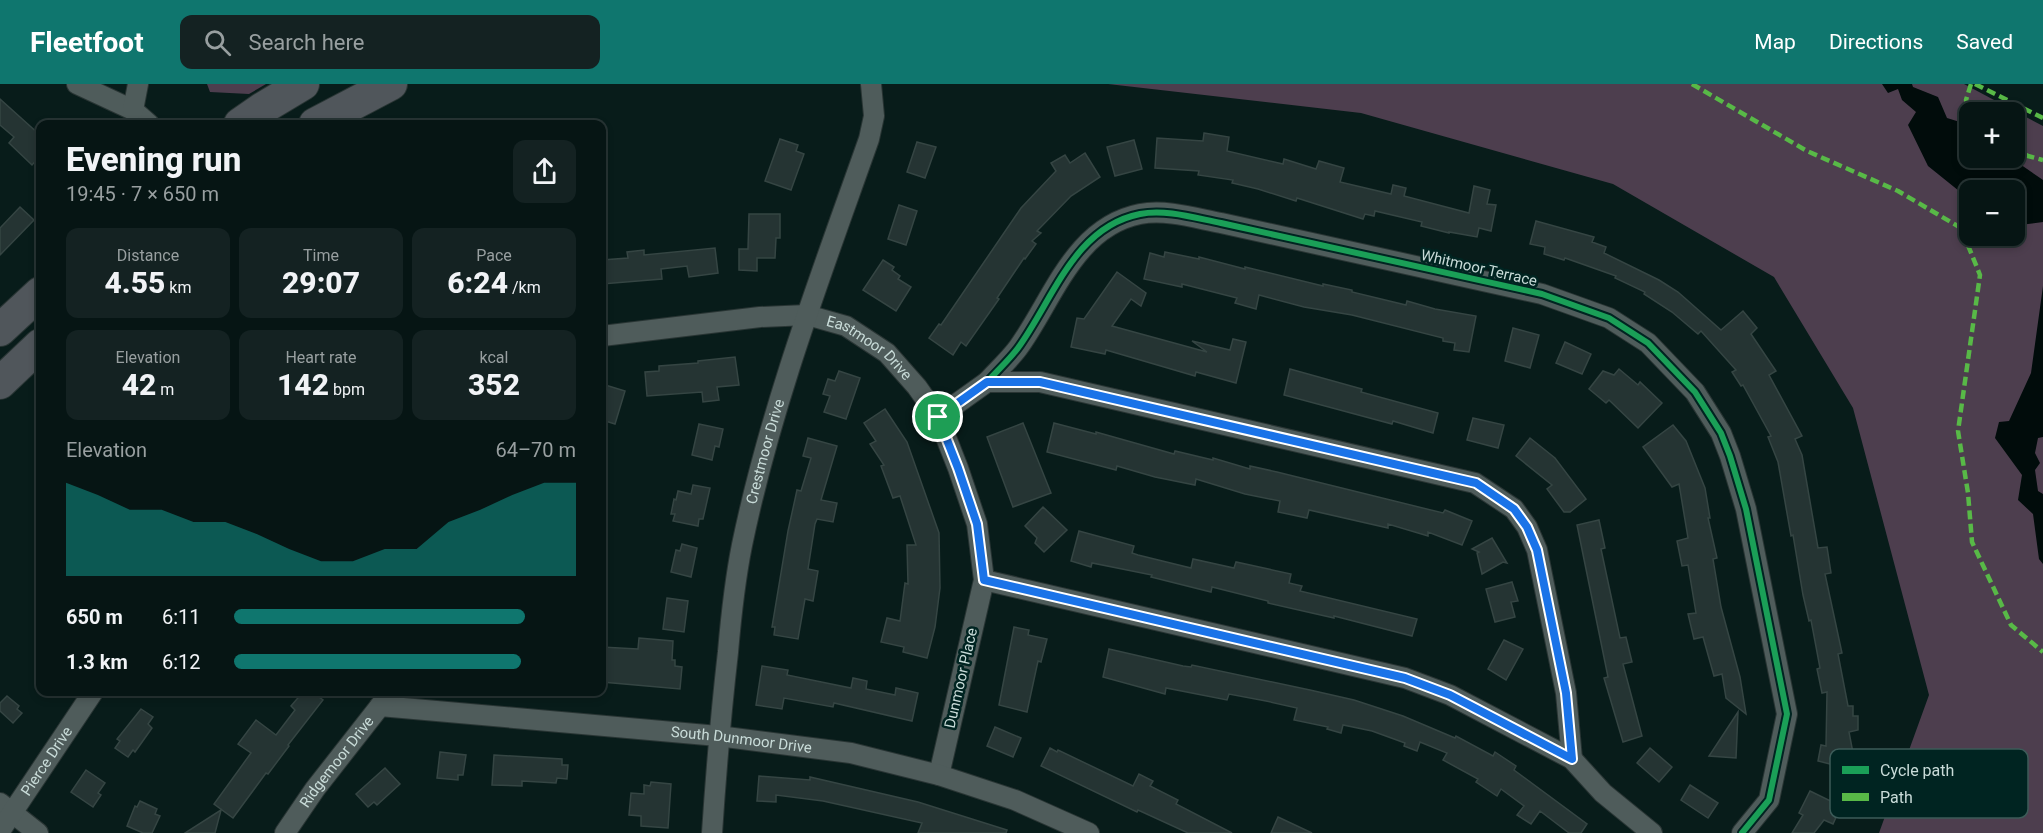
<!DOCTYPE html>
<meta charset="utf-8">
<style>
:root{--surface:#061514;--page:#142222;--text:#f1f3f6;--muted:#989fa0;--line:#273434;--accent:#0f766e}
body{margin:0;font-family:Roboto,sans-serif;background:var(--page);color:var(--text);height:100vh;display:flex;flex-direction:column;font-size:22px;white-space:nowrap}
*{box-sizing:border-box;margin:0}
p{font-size:20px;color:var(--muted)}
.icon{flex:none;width:33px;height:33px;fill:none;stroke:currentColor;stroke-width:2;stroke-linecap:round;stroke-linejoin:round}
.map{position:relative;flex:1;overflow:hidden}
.drawer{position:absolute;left:36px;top:36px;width:570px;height:576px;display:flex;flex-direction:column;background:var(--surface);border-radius:12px;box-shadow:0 3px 9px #0003,0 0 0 2px var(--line)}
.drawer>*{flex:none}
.tools{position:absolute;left:1959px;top:18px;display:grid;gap:12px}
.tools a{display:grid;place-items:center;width:66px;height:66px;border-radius:12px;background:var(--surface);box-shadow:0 3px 9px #0003,0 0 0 2px var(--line);font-size:30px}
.pin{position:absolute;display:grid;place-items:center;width:51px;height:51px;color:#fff;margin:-26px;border:3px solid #fff;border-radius:50%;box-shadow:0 2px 6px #0007}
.round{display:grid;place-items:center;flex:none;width:63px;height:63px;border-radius:12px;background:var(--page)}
.overview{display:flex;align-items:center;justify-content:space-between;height:102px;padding:0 30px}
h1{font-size:33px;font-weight:800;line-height:45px}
.stats{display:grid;grid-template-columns:repeat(3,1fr);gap:9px;height:102px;padding:6px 30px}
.stats div{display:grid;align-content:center;border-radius:12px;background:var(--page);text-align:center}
.stats b{font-size:30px;font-weight:800}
.stats small{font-size:16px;font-weight:400}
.stats p{font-size:16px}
.chart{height:168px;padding:12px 30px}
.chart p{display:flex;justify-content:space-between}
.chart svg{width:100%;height:108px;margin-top:6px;fill:var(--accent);opacity:.7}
ul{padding:0 30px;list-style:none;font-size:20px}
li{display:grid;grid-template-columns:96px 72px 1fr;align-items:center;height:45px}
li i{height:15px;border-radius:8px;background:var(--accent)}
header{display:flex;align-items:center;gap:36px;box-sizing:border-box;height:84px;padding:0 30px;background:var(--accent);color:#fff}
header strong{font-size:28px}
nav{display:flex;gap:33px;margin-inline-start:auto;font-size:21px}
.search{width:420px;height:54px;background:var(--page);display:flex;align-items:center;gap:15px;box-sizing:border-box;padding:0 21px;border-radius:12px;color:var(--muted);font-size:22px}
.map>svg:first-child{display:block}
.forest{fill:#4d3e4e;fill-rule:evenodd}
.water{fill:#010c0b}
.building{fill:#253433;stroke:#354543;stroke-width:1.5}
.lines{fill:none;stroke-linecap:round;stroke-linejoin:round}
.minor-casing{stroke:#293534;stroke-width:22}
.trunk-casing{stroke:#293534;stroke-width:34}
.minor{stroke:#4f5c5b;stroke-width:20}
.trunk{stroke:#50565b;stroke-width:32}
.quiet{stroke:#58b947;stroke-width:4.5;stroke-dasharray:9 4.5;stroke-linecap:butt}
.cycleway-casing{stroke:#002421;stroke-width:10}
.cycleway{stroke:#1a9f57;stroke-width:6}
.route-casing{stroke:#fff;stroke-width:12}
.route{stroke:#1a73e8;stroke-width:8}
.labels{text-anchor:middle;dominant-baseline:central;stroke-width:5;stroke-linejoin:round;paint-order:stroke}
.street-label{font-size:15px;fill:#c8dbd8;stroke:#002421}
.key{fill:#002421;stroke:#3c5b58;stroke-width:1.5}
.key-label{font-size:16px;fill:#c8dbd8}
</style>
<header>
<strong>Fleetfoot</strong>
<div class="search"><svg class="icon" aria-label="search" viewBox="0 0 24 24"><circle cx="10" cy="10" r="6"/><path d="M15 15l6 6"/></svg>Search here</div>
<nav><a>Map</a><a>Directions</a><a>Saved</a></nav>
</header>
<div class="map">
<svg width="2043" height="749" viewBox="0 0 2043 749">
<rect width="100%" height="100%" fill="#081c1a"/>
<g class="forest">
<path d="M207,0H266L249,10L210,8Z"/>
<path d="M1108,0H1964L2043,42V749H1879L1929,611L1853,324L1774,193L1613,100L1361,29ZM1970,28H2014V74H1970ZM1970,106H2014V152H1970Z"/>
</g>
<g class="water">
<path d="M1882,0H1912L1913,3L1938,13L1947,34L1960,38L1969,44L1970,74H2011L2043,96V138L2020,141L2015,139L2014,106H1970L1969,115L1928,82L1908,41L1916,28L1902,16L1898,5L1888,9Z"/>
<path d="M2043,202V353L2038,354L2035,369L2040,379L2035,386L2038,407L2043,410V480L2039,475L2033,430L2018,416L2022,391L1995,354L1999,338L2009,337L2031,289Z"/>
</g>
<g class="building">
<path d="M0,15L40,51V72L32,81L9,59L14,53L0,41Z"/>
<path d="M1204,49L1229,53L1227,67L1283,80L1284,75L1316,85L1319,77L1344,84L1340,98L1391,110L1393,101L1406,104L1404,112L1469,129L1474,102L1490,106L1487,120L1496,121L1491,147L1479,144L1477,153L1449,148V149L1421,142L1422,138L1375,127L1374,132L1365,130L1363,135L1297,114L1296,117L1258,105L1232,99L1233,96L1198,91L1199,87L1155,84L1157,54L1203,57Z"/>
<path d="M780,55L798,61L796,67L804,70L791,106L765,97Z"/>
<path d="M1134,56L1142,85L1115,92L1107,63Z"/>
<path d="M917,58L936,63L925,94L907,88Z"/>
<path d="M1085,69L1100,93L1071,112L1037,147L1041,149L1032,157L1036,160L1025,175L1024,174L997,214L999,215L966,262L961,258L953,271L929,254L939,240L941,241L1021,124L1056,87L1051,79L1065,71L1070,79Z"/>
<path d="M899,121L917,127L906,161L888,155Z"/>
<path d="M20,123L34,136L0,171V144Z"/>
<path d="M749,130H780V154H776L775,174H757V187L739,186V165H748Z"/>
<path d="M1536,137L1594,153L1592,158L1606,163L1604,169L1659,196L1678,208L1721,246L1743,227L1757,244L1751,250L1776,287L1769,291L1802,352L1795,355L1802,371L1818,464L1827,463L1831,489L1825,490L1842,569L1838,570L1848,622H1853V632H1858V646L1849,648L1853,669H1857L1854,686L1818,677L1821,661L1826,662L1827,608L1822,609L1817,585L1820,584L1811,536L1809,537L1803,511L1793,451L1791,452L1778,378L1768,353L1771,352L1743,301L1741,302L1732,288L1736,286L1701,247L1698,250L1672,228L1644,210L1645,208L1615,194L1616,192L1565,174L1564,176L1544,170L1545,163L1530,160Z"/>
<path d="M715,164L718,189L689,193L687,182L661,185L662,195L602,200V176L628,174L627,168L644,166V171Z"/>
<path d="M1165,168L1199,175V173L1245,185V183L1323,202V200L1352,206V208L1406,221L1407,217L1435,225L1476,232L1469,268L1454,266L1455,259L1443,257V254L1352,231L1304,223L1259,211L1256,225L1235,219L1237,214L1182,200V203L1144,195L1150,169L1164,173Z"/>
<path d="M883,176L894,183L892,186L900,192L898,195L911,203L896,227L863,206Z"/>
<path d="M1117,188L1146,209L1141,222L1131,215L1112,242L1207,268L1192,257L1230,266L1233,255L1246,258L1236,299L1196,288L1195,292L1106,266L1105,270L1071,263L1077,234L1084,235Z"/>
<path d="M1513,244L1539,251L1530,284L1505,277Z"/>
<path d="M1565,258L1591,270L1582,290L1556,279Z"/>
<path d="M735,273L739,301L717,303L719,316L703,318L702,308L647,312L645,288L659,287V282L698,279V277Z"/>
<path d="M1290,285L1362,305L1361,308L1438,329L1433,349L1393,337L1392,340L1284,311Z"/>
<path d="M1619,285L1638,301L1640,298L1662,319L1638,344L1609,316L1606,319L1589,305L1603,287L1614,291Z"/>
<path d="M839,287L860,294L846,335L824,328L830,312L823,310L828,295L835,297Z"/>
<path d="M602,300L625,307L615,340L602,336Z"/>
<path d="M885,325L907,358L939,449L940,504L935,543L927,574L903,568L904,563L881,558L887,534L900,537L905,499L908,500L907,461H916L900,412L893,414L881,382L884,381L870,360L876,357L864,339Z"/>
<path d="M1473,334L1504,341L1498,364L1467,356Z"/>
<path d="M1023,339L1051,409L1013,423L987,353Z"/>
<path d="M1054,339L1096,350V348L1174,370L1175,367L1213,376V374L1250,385V382L1277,388L1443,429L1445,426L1472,437L1462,461L1428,448V452L1388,440V444L1309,426L1307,434L1278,428L1280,417L1245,410L1196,395L1195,401L1155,393L1117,382L1116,386L1047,368Z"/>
<path d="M699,340L723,345L719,363L715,362L712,376L692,371Z"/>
<path d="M1673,341L1686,357L1705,404L1710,434H1708L1717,474L1713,475L1721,523L1740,593L1746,630L1726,614L1722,590L1714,592L1703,553L1694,555L1688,530L1696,529L1688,481L1682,482L1677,457L1688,454L1679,400L1672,403L1643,363Z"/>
<path d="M808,354L837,362L821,416L837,419L833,438L817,435L815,440L808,485L818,487L813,517L805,515L798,555L774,551L775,543H772L788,447L797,406L801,407L811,374L803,372Z"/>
<path d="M1530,354L1555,374L1586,415L1570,428H1564L1547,405L1552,401L1516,372Z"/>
<path d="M693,401L710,404L703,435H699L698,442L673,437L675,430H671L674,415L676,416L678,407L691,410Z"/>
<path d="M1043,423L1067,446L1044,468L1035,459L1037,454L1025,442Z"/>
<path d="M1599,436L1605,464L1601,465L1620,554L1626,553L1632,578L1623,580L1642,652L1623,658L1604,594L1608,593L1577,441Z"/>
<path d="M1079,447L1134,462L1132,469L1138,471L1191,484L1193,475L1234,484L1236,478L1291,490L1289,499L1302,502L1300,507L1417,535L1412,552L1334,532V534L1268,519V517L1212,503L1211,508L1151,493L1152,491L1092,479L1091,483L1071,477Z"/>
<path d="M1492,454L1507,479L1503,478L1482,490L1477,469L1479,468L1472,465Z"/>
<path d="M682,460L697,464L691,493L671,488L676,466L680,467Z"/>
<path d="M1512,498L1518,517L1511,518L1515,533L1495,538L1486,505Z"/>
<path d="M667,514L688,517L684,548L663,545Z"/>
<path d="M1014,543L1029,546L1028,551L1047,555L1041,578L1038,577L1027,628L999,621Z"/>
<path d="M639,554L673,557L672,576H675V582L682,583L680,605L602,598V563L638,565Z"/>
<path d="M1504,556L1523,565L1506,596L1488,585Z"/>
<path d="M1109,565L1183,582L1191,583L1192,581L1310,606L1354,616L1403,632L1455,654L1456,652L1493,672L1495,668L1516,682L1514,686L1587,740L1581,749H1569L1540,727L1531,740L1517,731L1524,722L1501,705L1497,712L1476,698L1478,695L1443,676L1447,669L1420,658L1417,667L1404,662L1405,659L1372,647L1343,641L1341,649L1327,645L1328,643L1294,636L1297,624L1266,617L1229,610L1227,616L1166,604L1165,610L1103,593Z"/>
<path d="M762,582L788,586L787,591L851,604L853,594L867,597L866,605L895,611L896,604L918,609L912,637L834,619L833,623L784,614L782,625L756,621Z"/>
<path d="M303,608H312L323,616L288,661L289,662L268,690L266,689L233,734L214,720L251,669L238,660L256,636L276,651L295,626L291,622Z"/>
<path d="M7,612L19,622L17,625L22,629L13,639L0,627V619Z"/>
<path d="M141,625L153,633L148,640L152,644L135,668L133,666L128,673L115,664L120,657L117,655Z"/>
<path d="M1738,628L1736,674L1709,672Z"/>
<path d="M995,643L1021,654L1013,673L987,662Z"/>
<path d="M1050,664L1057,668L1058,666L1133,702L1139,690L1153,697L1150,702L1178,716L1176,720L1232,749H1188L1138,726L1137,728L1041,682Z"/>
<path d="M1650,664L1672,683L1659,698L1637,679Z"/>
<path d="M440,668L466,671L463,691H458V696L437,694Z"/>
<path d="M494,671L562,675V681H568L567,695L557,694L556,699L522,697V702L492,701Z"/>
<path d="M385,684L400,700L377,721L374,718L368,723L356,710Z"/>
<path d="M86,686L105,699L98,709L101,711L93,723L71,708Z"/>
<path d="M759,692L810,696V693L918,718L1007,746L1006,749H918L922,739L823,717L776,711V718L757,717Z"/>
<path d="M651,698L671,700L668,744L641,742V732L629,731L631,709L644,710V701L650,702Z"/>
<path d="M1690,701L1718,719L1708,734L1681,716Z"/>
<path d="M1810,707L1841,722L1833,740L1824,736L1814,749H1792L1803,731L1799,729Z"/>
<path d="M140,717L157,725L155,730L160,732L152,749H143L127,742L135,722L137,723Z"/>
<path d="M221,726L215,749H185Z"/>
<path d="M1278,733L1312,749H1271Z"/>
</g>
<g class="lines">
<defs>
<g id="minor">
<path d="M77,0L133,26L149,40"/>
<path d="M133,26L138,0"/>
<path id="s1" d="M602,252L760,233L807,231L846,242L887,269L917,303L938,333L958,384L977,440L984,496L939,691"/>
<path d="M987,298C997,287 1009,276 1018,264C1053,216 1074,143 1140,130C1166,125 1195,134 1221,139L1542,210L1609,234L1648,259L1695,308L1721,349L1730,372L1746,425L1787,630L1769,716L1742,749"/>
<path d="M938,333L987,298H1040L1475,399L1514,425L1527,443L1537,466L1566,609L1572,675"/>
<path d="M984,496L1405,594L1450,611L1572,675L1603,709L1652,749"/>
<path id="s2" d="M380,622L718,652L851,669L939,691L1015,716L1089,749"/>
<path d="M0,719L38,749"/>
<path id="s3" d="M0,747L93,608"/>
<path id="s4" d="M285,749L315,705L391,608"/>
<path id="s5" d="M712,749C716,689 721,629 728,568C731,533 735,496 742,461C771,321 822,188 869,55L874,32L871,0"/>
</g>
<g id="trunk">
<path d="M240,40L263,24L303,0"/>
<path d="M315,40L391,0"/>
<path d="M0,246L40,209"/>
<path d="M0,299L40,261"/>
</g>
</defs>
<use href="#minor" class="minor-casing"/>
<use href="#trunk" class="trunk-casing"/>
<use href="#minor" class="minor"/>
<use href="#trunk" class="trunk"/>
<g class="quiet">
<path d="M1692,0L1807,67L1898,107L1961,144L1980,191L1958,347L1968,409L1972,458L2011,541L2043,568"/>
<path d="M1971,0L1966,16L1972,28"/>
<path d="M1975,0L2043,34"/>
<path d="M2014,64L2028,72L2043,76"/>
</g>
<defs>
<g id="cycleway">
<path d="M987,298C997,287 1009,276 1018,264C1053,216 1074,143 1140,130C1166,125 1195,134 1221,139L1542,210L1609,234L1648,259L1695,308L1721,349L1730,372L1746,425L1787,630L1769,716L1742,749"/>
<path d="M938,333L987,298H1040L1475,399L1514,425L1527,443L1537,466L1566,609L1572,675"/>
</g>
</defs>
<use href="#cycleway" class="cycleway-casing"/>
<use href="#cycleway" class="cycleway"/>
</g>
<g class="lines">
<defs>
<path id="route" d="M987,298H1040L1476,399L1514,425L1527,443L1537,466L1566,609L1572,675L1450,611L1405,594L984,496L977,440L958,384L938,333Z"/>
</defs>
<use href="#route" class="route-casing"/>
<use href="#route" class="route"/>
</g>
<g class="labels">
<g class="street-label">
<text transform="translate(1479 184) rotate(13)">Whitmoor Terrace</text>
<text stroke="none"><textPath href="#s1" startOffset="278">Eastmoor Drive</textPath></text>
<text stroke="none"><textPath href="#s5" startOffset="386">Crestmoor Drive</textPath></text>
<text transform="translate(961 594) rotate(-77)">Dunmoor Place</text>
<text stroke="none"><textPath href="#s2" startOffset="363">South Dunmoor Drive</textPath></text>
<text stroke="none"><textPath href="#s3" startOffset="84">Pierce Drive</textPath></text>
<text stroke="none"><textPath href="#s4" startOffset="88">Ridgemoor Drive</textPath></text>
</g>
</g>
<rect x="1830" y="665" width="198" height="69" rx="9" class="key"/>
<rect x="1842" y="682" width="27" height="8" fill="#1a9f57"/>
<rect x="1842" y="709" width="27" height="8" fill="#58b947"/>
<g class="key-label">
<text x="1880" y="692">Cycle path</text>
<text x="1880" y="719">Path</text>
</g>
</svg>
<div class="tools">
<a>+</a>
<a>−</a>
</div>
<div class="pin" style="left:938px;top:333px;background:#1e9e55"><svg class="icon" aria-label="arrive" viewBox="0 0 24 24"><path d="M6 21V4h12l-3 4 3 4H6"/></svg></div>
<section class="drawer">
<div class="overview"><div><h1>Evening run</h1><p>19:45 · 7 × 650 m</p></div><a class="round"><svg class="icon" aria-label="share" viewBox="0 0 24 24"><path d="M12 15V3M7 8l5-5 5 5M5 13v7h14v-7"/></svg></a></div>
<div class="stats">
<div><p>Distance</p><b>4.55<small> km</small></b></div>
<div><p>Time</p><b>29:07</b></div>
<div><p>Pace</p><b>6:24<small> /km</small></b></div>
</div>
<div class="stats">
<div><p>Elevation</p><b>42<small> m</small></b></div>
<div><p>Heart rate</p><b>142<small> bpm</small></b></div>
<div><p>kcal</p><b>352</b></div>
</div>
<div class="chart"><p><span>Elevation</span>64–70 m</p>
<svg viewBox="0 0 160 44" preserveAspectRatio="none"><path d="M0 44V6L10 11L20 17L30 17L40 22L50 22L60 27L70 33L80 38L90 38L100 33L110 33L120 22L130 17L140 11L150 6L160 6V44z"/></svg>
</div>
<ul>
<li><b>650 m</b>6:11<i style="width:85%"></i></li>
<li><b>1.3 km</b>6:12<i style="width:84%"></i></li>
</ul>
</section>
</div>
